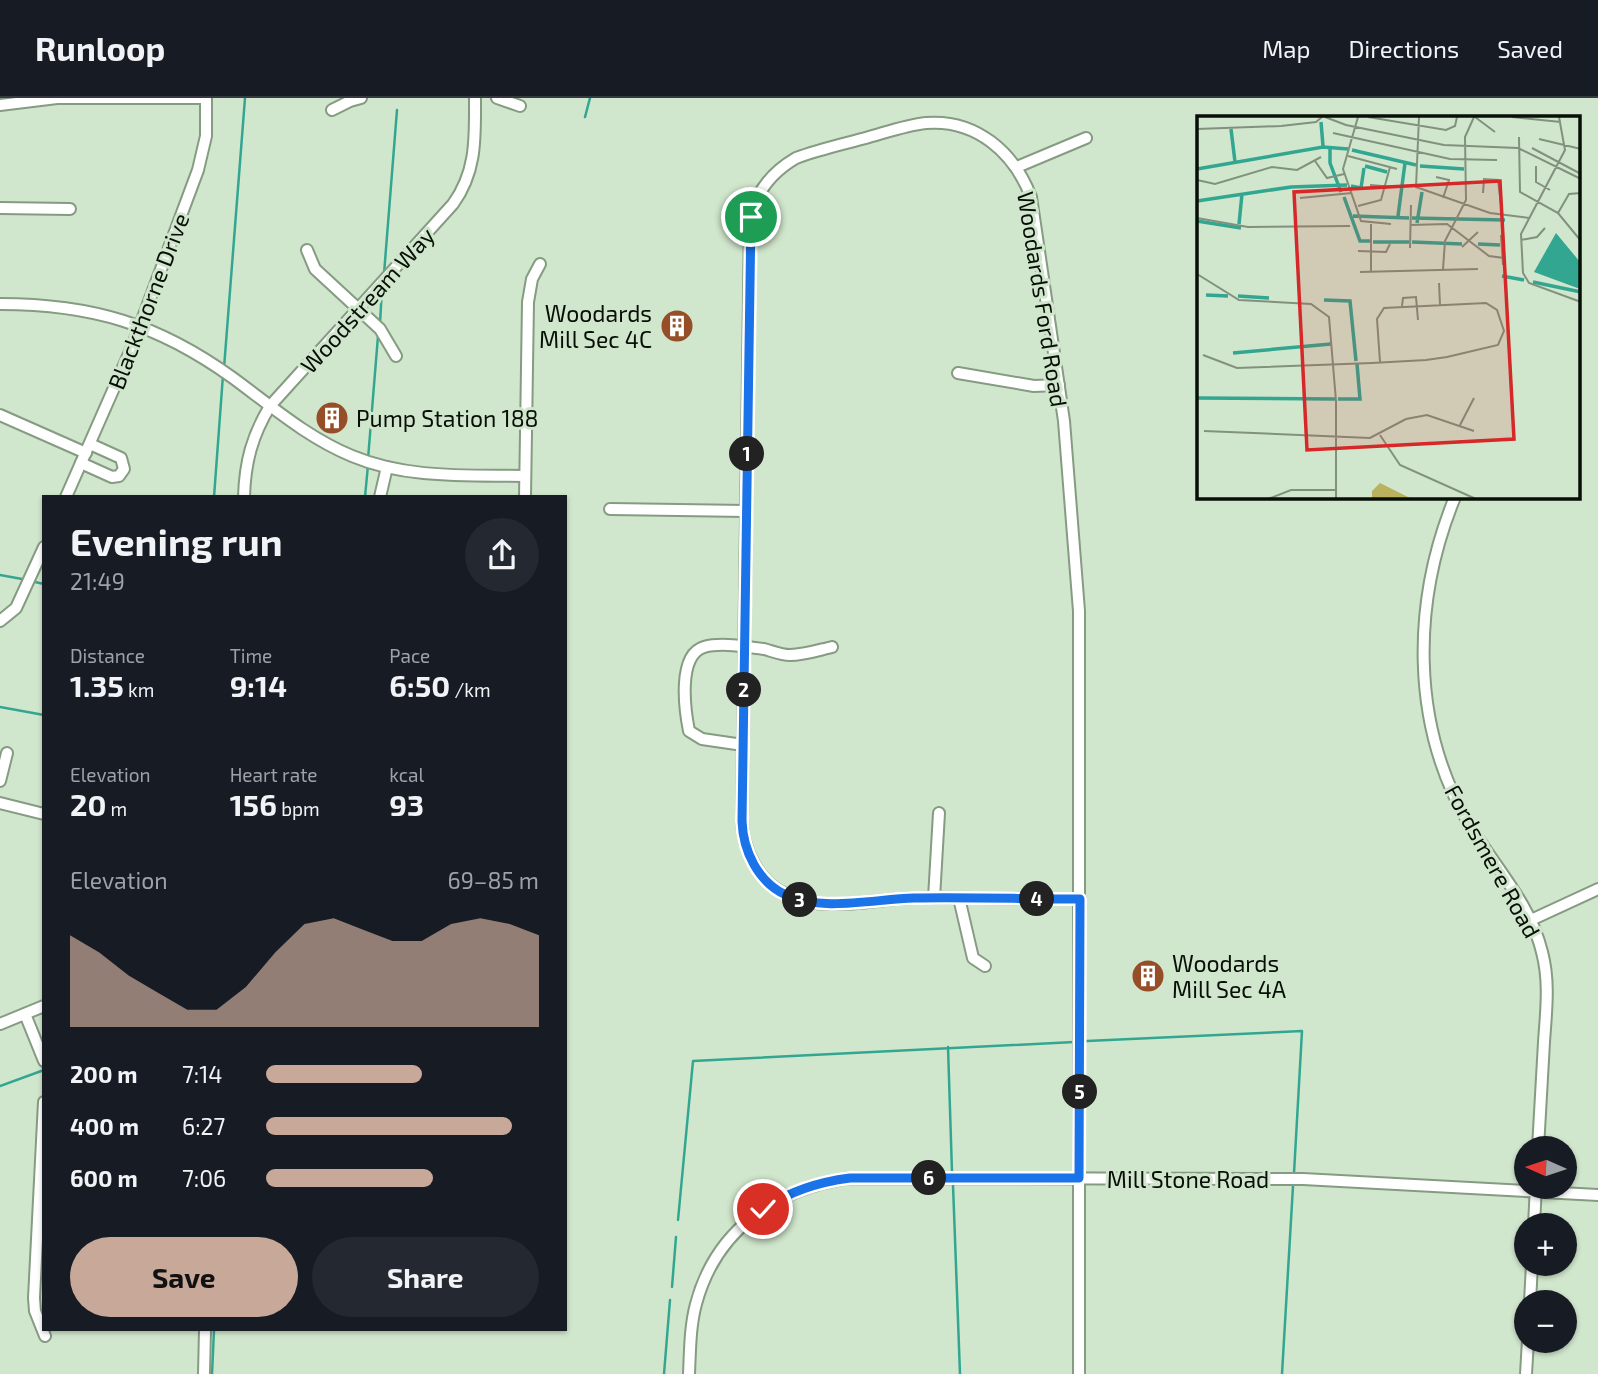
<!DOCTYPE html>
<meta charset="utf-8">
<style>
:root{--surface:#171b24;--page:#242831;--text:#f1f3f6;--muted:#9ea1a6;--line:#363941;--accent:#c8a999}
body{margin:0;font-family:"Exo 2",sans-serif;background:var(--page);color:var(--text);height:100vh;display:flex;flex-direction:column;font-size:26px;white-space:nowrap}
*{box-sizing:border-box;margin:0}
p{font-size:23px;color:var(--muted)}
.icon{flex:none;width:38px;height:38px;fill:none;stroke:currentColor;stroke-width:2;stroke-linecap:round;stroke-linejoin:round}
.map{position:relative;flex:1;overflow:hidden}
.side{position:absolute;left:42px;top:397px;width:525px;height:836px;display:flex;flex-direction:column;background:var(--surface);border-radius:0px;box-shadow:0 2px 5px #0004}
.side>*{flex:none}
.needle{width:46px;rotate:273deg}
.tools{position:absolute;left:1514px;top:1038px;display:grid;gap:14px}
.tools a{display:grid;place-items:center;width:63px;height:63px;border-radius:50%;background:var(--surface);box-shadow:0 2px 5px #0004;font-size:35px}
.pin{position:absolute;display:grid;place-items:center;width:60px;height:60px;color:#fff;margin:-30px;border:4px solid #fff;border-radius:50%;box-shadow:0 2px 7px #0007}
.km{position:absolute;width:35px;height:35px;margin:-18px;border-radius:50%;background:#222;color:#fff;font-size:19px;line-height:35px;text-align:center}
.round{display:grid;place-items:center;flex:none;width:74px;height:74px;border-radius:37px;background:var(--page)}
.summary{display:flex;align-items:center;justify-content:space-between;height:119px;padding:0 28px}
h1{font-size:38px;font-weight:700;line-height:52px}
.stats{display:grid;grid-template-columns:repeat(3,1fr);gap:10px;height:119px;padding:7px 28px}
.stats div{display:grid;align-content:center}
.stats b{font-size:30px;font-weight:700}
.stats small{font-size:19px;font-weight:400}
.stats p{font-size:19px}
.chart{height:196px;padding:14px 28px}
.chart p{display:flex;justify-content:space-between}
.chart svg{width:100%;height:126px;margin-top:7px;fill:var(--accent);opacity:.7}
.action{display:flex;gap:14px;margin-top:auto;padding:14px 28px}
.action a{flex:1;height:80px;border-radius:42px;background:var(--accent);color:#111;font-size:28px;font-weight:700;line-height:80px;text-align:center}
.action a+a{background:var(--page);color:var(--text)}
ul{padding:0 28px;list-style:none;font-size:23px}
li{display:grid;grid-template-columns:112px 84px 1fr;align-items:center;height:52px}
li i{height:18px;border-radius:9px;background:var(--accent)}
header{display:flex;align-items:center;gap:42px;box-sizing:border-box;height:98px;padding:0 35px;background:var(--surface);border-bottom:2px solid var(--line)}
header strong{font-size:33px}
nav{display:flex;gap:38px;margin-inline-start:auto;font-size:24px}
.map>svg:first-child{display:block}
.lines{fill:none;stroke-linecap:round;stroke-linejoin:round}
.stream{stroke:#33a691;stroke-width:2.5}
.minor-casing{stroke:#859b82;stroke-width:14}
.minor{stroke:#fff;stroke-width:10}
.route-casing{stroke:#fff;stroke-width:14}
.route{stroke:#1a73e8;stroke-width:9}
.labels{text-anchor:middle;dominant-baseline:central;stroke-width:6;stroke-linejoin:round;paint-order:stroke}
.street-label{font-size:23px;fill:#080f07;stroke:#d1e7cd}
.poi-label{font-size:23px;fill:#080f07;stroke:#d1e7cd;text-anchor:start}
.inset-river{fill:none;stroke:#33a691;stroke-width:3.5}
.inset-road{fill:none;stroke:#81917e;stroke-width:2}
.view{fill:#d62828;fill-opacity:0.15;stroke:#d62828;stroke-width:3.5}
.inset-edge{fill:none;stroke:#080f07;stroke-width:3.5}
</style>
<header>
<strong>Runloop</strong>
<nav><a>Map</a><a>Directions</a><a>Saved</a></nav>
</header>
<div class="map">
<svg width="1598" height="1276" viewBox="0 0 1598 1276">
<rect width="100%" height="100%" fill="#d1e7cd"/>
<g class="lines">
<g class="stream">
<path d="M585,19L590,0"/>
<path d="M384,176L397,12"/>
<path d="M380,225L382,190"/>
<path d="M224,270L245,0"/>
<path d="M368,361L378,238"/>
<path d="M214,399L223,277"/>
<path d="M365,399L368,367"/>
<path d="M0,477L22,481"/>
<path d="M35,484L44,486"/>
<path d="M0,609L44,617"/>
<path d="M1087,943L1302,933L1294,1075"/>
<path d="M948,949L952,1074"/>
<path d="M0,988L44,972"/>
<path d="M953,1087L960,1276"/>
<path d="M678,1122L693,963L1074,944"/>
<path d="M672,1189L676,1139"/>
<path d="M212,1276L214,1232"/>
<path d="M664,1276L670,1202"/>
<path d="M1282,1276L1293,1088"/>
</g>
<defs>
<g id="minor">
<path d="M497,0L520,8"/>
<path d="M0,7L57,0H206"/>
<path d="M332,12L350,3L361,0"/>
<path d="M1017,69L1086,40"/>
<path d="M0,110L70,111"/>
<path d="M307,152L315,171L380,231L396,258"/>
<path d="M0,206C92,206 158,226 233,280C271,308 308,340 352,358C407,381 467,377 525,378"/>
<path d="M958,275L1034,288L1059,287"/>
<path d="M0,317L86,355"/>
<path d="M81,365L112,379L119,378L124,371L121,360L90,346"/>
<path d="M66,399L132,249L198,72L206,38V0"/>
<path d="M244,399C245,364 252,338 270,308L453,106C477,73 475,39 475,0"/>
<path d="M380,399L387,369"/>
<path d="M525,399L528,204L532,181L540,166"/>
<path d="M1455,399C1412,504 1410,626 1469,726C1494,768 1530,805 1542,854C1550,884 1546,914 1544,944C1542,979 1540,1015 1538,1050"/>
<path d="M610,411L746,413"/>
<path d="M0,523L16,510L44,449"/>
<path d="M743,647L702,641L689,633C685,613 677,557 704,549C722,544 746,549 764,551C772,553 781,557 790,557C804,557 819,552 832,549"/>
<path d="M0,683L7,655"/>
<path d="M0,705L44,716"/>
<path d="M934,800L939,715"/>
<path d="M959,800L973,860L985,868"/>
<path d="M1531,822L1598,791"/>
<path d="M25,916L44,963"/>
<path d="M0,926L44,908"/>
<path d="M44,1004L34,1200L35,1213L45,1238"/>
<path d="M1534,1127L1536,1088"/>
<path d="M1530,1204L1532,1166"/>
<path d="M204,1276L205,1232"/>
<path d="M689,1276C690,1253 690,1228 696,1206C716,1131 777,1090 850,1080L1303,1081L1598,1097"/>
<path d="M1079,1276V513L1064,323L1031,99C1014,54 976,21 926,25C907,27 887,34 869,39C844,46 820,51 796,60C772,74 755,94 750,123L742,723C743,752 758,784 787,797C824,815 873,801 914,800C969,799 1025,801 1080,801"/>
<path d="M1526,1276L1528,1242"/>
</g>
</defs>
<use href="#minor" class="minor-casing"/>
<use href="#minor" class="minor"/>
</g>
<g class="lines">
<defs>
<path id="route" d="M751,119L742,723C743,753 758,784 786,797C822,814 875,801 914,800C969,799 1025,801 1080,801L1079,1080H850C818,1084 790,1093 763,1111"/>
</defs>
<use href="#route" class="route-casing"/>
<use href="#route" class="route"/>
</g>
<defs>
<symbol id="building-disc" viewBox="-11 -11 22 22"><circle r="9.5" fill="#954e27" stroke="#d1e7cd"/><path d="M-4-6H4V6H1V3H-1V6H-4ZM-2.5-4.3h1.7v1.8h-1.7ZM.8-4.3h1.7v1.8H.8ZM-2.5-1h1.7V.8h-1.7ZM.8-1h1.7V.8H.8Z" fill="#fff"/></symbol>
</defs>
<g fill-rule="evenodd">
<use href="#building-disc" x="658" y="209" width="38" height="38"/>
<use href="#building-disc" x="313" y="301" width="38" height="38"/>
<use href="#building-disc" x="1129" y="859" width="38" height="38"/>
</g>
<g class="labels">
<g class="street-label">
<text transform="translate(1043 201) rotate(81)">Woodards Ford Road</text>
<text transform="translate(367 202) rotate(-48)">Woodstream Way</text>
<text transform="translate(148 203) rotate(-69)">Blackthorne Drive</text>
<text transform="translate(1493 763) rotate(61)">Fordsmere Road</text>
<text x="1188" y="1081">Mill Stone Road</text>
</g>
<g class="poi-label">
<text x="652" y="215" text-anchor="end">Woodards<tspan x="652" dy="26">Mill Sec 4C</tspan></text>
<text x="356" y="320">Pump Station 188</text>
<text x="1172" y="865">Woodards<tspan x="1172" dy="26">Mill Sec 4A</tspan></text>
</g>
</g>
<g transform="translate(1197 18)">
<rect width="383" height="383" fill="#d1e7cd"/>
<path d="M183,367L215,383H175V375Z" fill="#bab25f"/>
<path d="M359,117L383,146V173L337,156Z" fill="#33a691"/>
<path class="inset-river" d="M124,6L126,30M34,13L38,46M133,31V47L144,76M155,34L219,49M168,50L190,56M223,50L267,53M0,53L126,31L151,33M154,70L164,72L167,52M147,81L163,125H173M0,85L94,71L150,69M156,100L212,102M201,100L208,47M215,102L308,104M0,105L44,112M220,107L225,76M42,108L45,78M176,126H212M215,126L265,128M281,128L303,129M305,160L327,164M336,166L384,176M9,179L31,180M41,180L72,182M127,184L153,185L159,245M36,237L134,228M0,282L138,283M141,283H163L160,248"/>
<path class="inset-road" d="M128,1L149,9L247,29L321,32L384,63M161,1L146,53L164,105L194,108M171,1L249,14L258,10L260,1M222,1L219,71L293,97L332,102M278,1L298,16M315,1L364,6M362,1L368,34L324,118L326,157L332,167L384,186M0,13L84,10L119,6L125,1M136,17L253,43L300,44M322,21L323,76L361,97L384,125M342,23L384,33M335,32L384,58M151,40L200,53M118,45L130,62L147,58M339,50V66L353,74M239,61L252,64L246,82M0,64L18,68L75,51L100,54L124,41M173,69L197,71M286,77L287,63L301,64L305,98M103,82L155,77M161,90L184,84L193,51M361,97L372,78L384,77M0,102L51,111L153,110M213,109L250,108L292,140L307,142M304,119L306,149M324,124L340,121L348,112M265,131L281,116M213,132L214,89M161,135L189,136L193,128M246,153L248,125L269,84L268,21L277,1M163,156L281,153M174,156V108M0,158L42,184L114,188L132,201L139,285V383M242,167L243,189M205,190L206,182L219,181L221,204M6,239L40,252L175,247L229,244L250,241L301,229L307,215L300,194L289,187L187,192L180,203L183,246M263,309L277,282M7,315L173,322L209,303L230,299L277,315M183,319L203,349L279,383M71,383L94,374H139"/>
<path class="view" d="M303,65L317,323L110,334L97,76Z"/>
<rect width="383" height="383" class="inset-edge"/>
</g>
</svg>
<div class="tools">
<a><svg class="needle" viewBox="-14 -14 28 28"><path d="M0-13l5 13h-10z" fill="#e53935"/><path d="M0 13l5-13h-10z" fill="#9ea1a6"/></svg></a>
<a>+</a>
<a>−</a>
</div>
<div class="pin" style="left:751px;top:119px;background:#1e9e55"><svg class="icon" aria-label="arrive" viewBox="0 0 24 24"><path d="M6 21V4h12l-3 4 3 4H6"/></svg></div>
<div class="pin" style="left:763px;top:1111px;background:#d93025"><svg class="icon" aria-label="check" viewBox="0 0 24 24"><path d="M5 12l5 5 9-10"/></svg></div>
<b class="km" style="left:747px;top:356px">1</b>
<b class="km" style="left:744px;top:592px">2</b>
<b class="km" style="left:800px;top:802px">3</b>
<b class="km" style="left:1037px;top:801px">4</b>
<b class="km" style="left:1080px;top:994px">5</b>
<b class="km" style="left:929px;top:1080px">6</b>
<section class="side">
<div class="summary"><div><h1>Evening run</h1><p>21:49</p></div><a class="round"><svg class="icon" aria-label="share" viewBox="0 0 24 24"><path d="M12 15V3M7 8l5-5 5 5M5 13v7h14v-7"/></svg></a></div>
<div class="stats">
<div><p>Distance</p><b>1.35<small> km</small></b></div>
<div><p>Time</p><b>9:14</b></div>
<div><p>Pace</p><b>6:50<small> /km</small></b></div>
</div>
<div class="stats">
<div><p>Elevation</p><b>20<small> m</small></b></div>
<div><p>Heart rate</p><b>156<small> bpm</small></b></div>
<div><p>kcal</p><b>93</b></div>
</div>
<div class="chart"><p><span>Elevation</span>69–85 m</p>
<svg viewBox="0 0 160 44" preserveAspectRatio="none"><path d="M0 44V12L10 18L20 26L30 32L40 38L50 38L60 30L70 18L80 8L90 6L100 10L110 14L120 14L130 8L140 6L150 8L160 12V44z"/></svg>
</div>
<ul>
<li><b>200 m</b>7:14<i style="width:57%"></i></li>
<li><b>400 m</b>6:27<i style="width:90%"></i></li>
<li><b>600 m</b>7:06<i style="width:61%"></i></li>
</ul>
<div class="action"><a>Save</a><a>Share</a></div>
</section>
</div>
